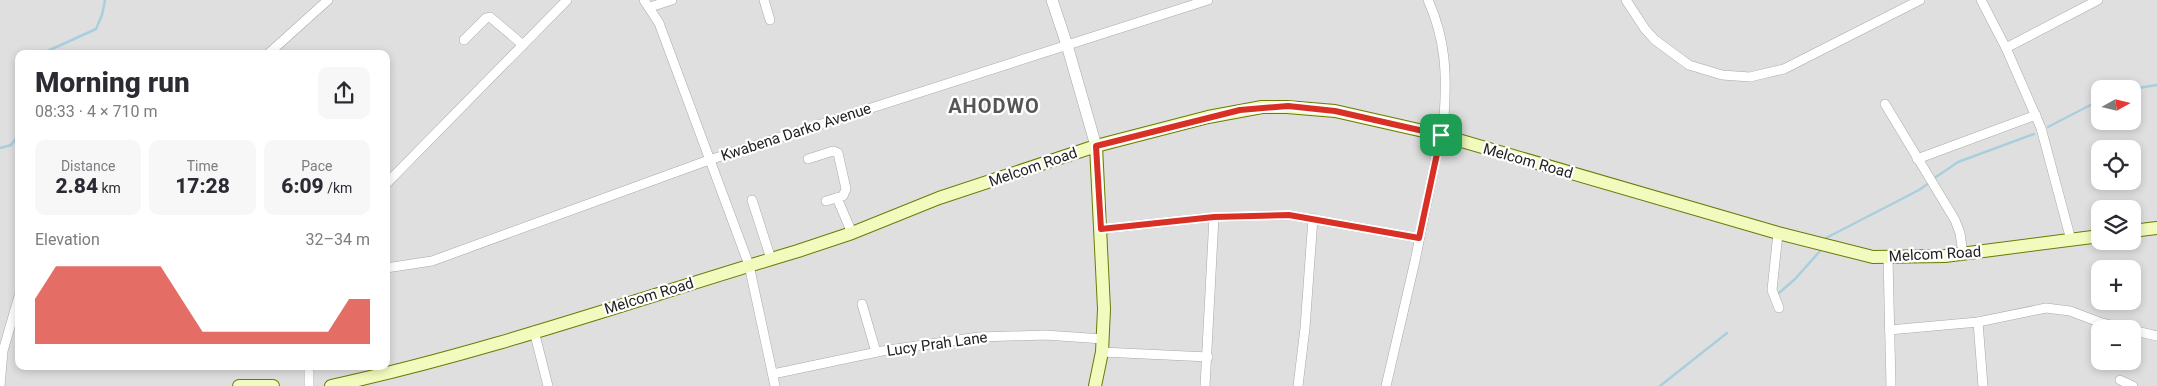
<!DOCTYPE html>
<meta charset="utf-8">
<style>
:root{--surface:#fff;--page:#f7f7f7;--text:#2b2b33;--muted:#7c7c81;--accent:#d93025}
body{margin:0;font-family:Roboto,sans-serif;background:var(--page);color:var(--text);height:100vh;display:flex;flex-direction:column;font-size:19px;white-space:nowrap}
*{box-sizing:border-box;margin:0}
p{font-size:16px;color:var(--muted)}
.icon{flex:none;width:28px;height:28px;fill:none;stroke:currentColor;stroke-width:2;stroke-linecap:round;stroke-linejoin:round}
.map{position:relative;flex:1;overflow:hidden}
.side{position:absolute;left:15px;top:50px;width:375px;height:320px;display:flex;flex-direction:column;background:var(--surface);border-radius:10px;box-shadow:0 2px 8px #0003}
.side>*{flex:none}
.needle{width:32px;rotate:82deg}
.fabs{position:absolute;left:2091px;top:80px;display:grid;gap:10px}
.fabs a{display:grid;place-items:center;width:50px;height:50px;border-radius:10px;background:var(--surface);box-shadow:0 2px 8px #0003;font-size:25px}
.pin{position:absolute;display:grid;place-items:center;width:42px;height:42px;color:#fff;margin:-21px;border-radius:10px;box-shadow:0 2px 8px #0006}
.round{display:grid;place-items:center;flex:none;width:52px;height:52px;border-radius:10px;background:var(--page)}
.head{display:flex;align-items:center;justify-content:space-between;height:85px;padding:0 20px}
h1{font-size:28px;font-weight:800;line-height:38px}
.stats{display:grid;grid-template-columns:repeat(3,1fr);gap:8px;height:85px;padding:5px 20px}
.stats div{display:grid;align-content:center;border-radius:10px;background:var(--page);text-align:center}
.stats b{font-size:21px;font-weight:800}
.stats small{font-size:14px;font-weight:400}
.stats p{font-size:14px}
.chart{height:140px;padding:10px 20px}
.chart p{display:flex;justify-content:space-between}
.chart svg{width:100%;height:90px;margin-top:5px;fill:var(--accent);opacity:.7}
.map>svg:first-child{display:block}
.residential{fill:#e0dfdf;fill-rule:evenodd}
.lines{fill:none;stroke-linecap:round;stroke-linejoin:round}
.stream{stroke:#a9cfdf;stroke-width:2.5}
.minor-casing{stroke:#a9a9a9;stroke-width:10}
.tertiary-casing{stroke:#a9a9a9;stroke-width:12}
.secondary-casing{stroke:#687c05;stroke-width:14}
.minor{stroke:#fff;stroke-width:9}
.tertiary{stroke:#fff;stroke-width:11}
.secondary{stroke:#f3fabe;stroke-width:12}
.route-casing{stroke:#fff;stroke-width:10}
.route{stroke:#d93025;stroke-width:6}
.labels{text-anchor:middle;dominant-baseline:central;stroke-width:4.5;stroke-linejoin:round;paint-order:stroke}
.street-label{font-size:15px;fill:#222;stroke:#fff}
.district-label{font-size:20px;font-weight:bold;letter-spacing:1px;fill:#555;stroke:#fff}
</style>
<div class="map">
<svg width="2157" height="386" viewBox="0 0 2157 386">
<rect width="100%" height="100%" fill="#f2efe8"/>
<path class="residential" d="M0,0H2157V386H0ZM19,54H386V366H19ZM2100,89H2132V121H2100ZM2100,149H2132V181H2100ZM2100,209H2132V241H2100ZM2100,269H2132V301H2100ZM2100,329H2132V361H2100Z"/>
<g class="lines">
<g class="stream">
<path d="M41,54L96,29L102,15L105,0"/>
<path d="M2132,89L2157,85"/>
<path d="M2048,127L2100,100"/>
<path d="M0,148L11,145L19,134V107"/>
<path d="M1933,179L1958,162L2034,134"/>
<path d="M1826,238L1919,190L1929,183"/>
<path d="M1779,293L1795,279L1820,251"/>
<path d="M1660,386L1727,333"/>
</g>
<defs>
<g id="minor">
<path d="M644,0L659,23L749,265L775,386"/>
<path d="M764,0L770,20"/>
<path d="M1626,0L1645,29L1655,40L1689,65L1722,75L1750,77L1784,69L1920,0"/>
<path d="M1981,0L2006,48L2041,128L2071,240"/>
<path d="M650,7L672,0"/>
<path d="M464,40L486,18L490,17L523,45"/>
<path d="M2006,48L2098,0"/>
<path d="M268,54L328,0"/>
<path d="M1885,104L1955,220L1960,233L1963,255"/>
<path d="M808,159L833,151L838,153L846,189L843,196L826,201"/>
<path d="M1917,159L2036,115"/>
<path d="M386,184L567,0"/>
<path d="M837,198L852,233"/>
<path d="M752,200L771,259"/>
<path d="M1101,229L1214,217L1289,215L1419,238"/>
<path d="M1778,233L1772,290L1779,308"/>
<path d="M1888,258L1891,386"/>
<path d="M386,268L432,261L709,160L1208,0"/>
<path d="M862,304L876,352"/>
<path d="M1978,322L1983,386"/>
<path d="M1889,330L1978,322L2046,308L2070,311L2099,322L2126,329"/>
<path d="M2132,330L2157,336"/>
<path d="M534,331L548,386"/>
<path d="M1102,352L1208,357"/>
<path d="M309,366V386"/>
<path d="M773,374L882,351L979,337L1045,335L1103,339"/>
<path d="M2120,380L2133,386"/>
<path d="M0,386L3,351L19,296"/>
<path d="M1205,386L1214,217"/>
<path d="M1298,386L1305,328L1313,218"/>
<path d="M1386,386L1415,261L1444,118C1447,75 1446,40 1428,0"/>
</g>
<path id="tertiary" d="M1052,0L1067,45L1096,146"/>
<g id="secondary">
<path d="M2132,231L2157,228"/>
<path d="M239,386H273"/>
<path d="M331,386C489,352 643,297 798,251L852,233L939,198L1096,146L1208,117L1262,107H1287L1335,111L1441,135L1778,233L1873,257L1945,256L2100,236"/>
<path d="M1095,386L1102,352L1104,309L1096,146"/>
</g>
</defs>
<use href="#minor" class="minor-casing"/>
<use href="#tertiary" class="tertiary-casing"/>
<use href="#secondary" class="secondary-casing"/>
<use href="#minor" class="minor"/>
<use href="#tertiary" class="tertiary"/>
<use href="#secondary" class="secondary"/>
</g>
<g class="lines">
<defs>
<path id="route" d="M1288,106L1335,111L1441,135L1419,238L1289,215L1214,217L1101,229L1096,146L1240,110Z"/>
</defs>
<use href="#route" class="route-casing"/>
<use href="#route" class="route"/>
</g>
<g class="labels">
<g class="street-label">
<text transform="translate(796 132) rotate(-18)">Kwabena Darko Avenue</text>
<text transform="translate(1528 161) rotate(16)">Melcom Road</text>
<text transform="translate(1033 167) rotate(-19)">Melcom Road</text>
<text transform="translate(1935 254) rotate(-3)">Melcom Road</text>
<text transform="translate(649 296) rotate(-17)">Melcom Road</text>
<text transform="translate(937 344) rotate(-8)">Lucy Prah Lane</text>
</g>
<g class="district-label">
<text x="994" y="106">AHODWO</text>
</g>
</g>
</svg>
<div class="fabs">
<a><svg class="needle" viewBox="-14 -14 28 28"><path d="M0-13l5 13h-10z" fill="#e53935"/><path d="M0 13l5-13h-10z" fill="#7c7c81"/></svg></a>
<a><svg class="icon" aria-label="locate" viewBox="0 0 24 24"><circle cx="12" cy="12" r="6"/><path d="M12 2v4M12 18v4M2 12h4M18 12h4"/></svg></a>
<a><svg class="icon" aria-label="layers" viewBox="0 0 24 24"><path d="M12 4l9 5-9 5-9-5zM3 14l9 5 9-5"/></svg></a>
<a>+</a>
<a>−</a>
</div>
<div class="pin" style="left:1441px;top:135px;background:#1e9e55"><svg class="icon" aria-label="arrive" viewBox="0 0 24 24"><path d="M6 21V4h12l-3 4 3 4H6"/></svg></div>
<section class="side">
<div class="head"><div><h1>Morning run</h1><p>08:33 · 4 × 710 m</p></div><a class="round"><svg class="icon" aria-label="share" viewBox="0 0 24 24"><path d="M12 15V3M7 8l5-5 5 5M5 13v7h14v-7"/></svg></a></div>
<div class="stats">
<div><p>Distance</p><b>2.84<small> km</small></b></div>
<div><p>Time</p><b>17:28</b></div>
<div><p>Pace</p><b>6:09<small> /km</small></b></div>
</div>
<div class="chart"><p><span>Elevation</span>32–34 m</p>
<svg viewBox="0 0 160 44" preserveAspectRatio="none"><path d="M0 44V22L10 6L20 6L30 6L40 6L50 6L60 6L70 22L80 38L90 38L100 38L110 38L120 38L130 38L140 38L150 22L160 22V44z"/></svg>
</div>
</section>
</div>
